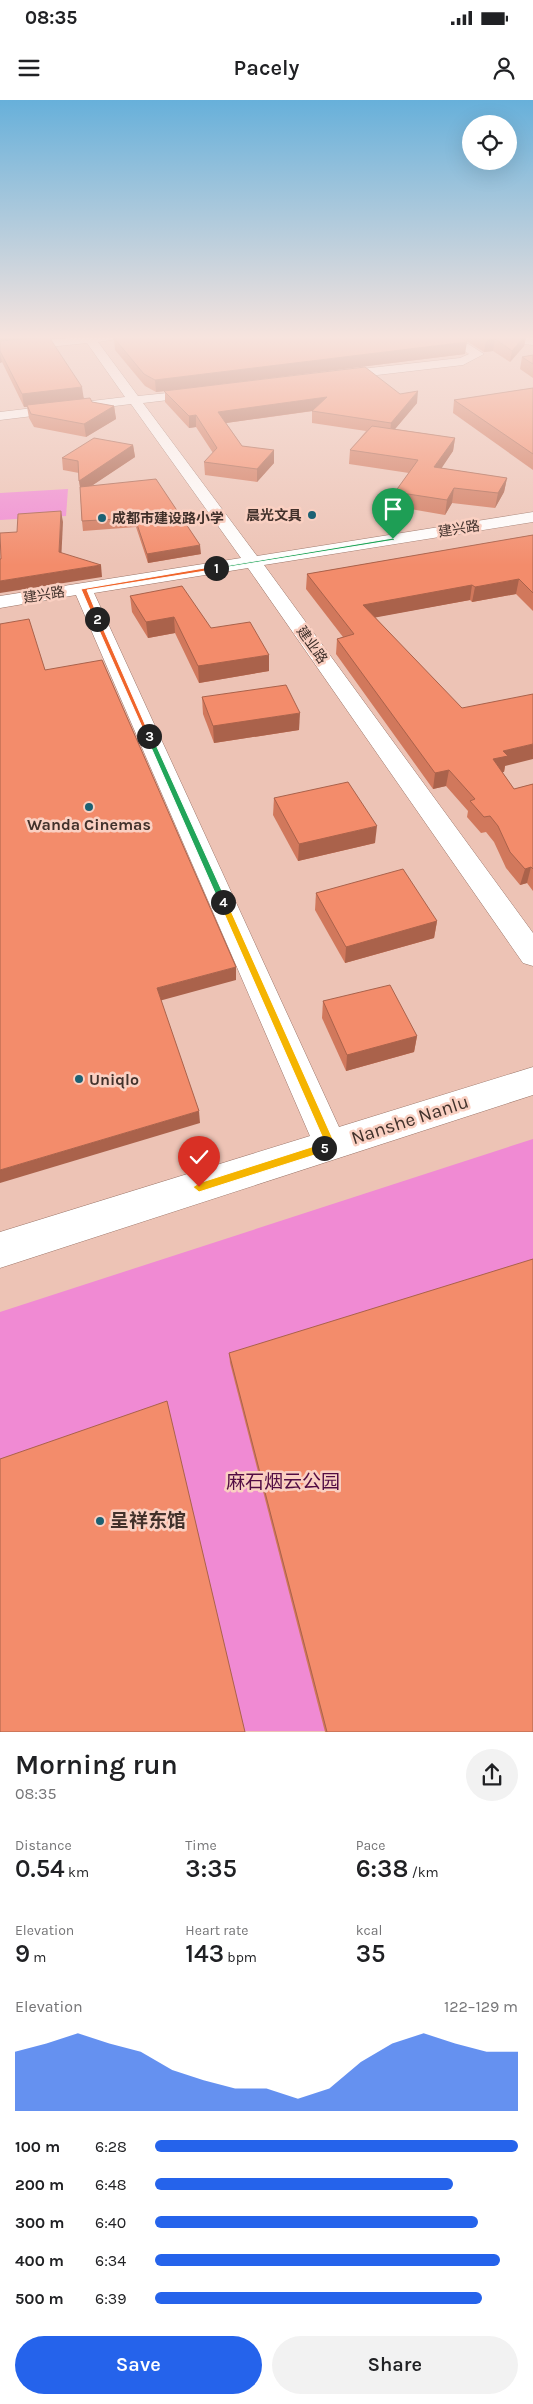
<!DOCTYPE html>
<meta charset="utf-8">
<style>
:root{--surface:#fff;--page:#f2f2f2;--text:#202124;--muted:#757577;--accent:#2563eb}
body{margin:0;font-family:Karla,"Noto Sans SC",sans-serif;background:var(--page);color:var(--text);height:100vh;display:flex;flex-direction:column;font-size:19px;white-space:nowrap}
*{box-sizing:border-box;margin:0}
p{font-size:16px;color:var(--muted)}
.icon{flex:none;width:28px;height:28px;fill:none;stroke:currentColor;stroke-width:2;stroke-linecap:round;stroke-linejoin:round}
.map{position:relative;height:1632px;overflow:hidden}
.details{display:flex;flex-direction:column;background:var(--surface);flex:1}
.details>*{flex:none}
.buttons{position:absolute;left:462px;top:15px;display:grid;gap:10px}
.buttons a{display:grid;place-items:center;width:55px;height:55px;border-radius:50%;background:var(--surface);box-shadow:0 5px 20px #0002;font-size:25px}
.pin{position:absolute;display:grid;place-items:center;width:42px;height:42px;color:#fff;margin:-51px -21px;border-radius:50% 50% 50% 0;rotate:-45deg;box-shadow:0 0 5px #0007}
.pin .icon{rotate:45deg}
.km{position:absolute;width:25px;height:25px;margin:-12px;border-radius:50%;background:#222;color:#fff;font-size:14px;line-height:25px;text-align:center}
.round{display:grid;place-items:center;flex:none;width:52px;height:52px;border-radius:26px;background:var(--page)}
.summary{display:flex;align-items:center;justify-content:space-between;height:85px;padding:0 15px}
h1{font-size:28px;font-weight:600;line-height:38px}
.figures{display:grid;grid-template-columns:repeat(3,1fr);gap:8px;height:85px;padding:5px 15px}
.figures div{display:grid;align-content:center}
.figures b{font-size:25px;font-weight:600}
.figures small{font-size:14px;font-weight:400}
.figures p{font-size:14px}
.chart{height:140px;padding:10px 15px}
.chart p{display:flex;justify-content:space-between}
.chart svg{width:100%;height:90px;margin-top:5px;fill:var(--accent);opacity:.7}
.primary-button{display:flex;gap:10px;margin-top:auto;padding:10px 15px}
.primary-button a{flex:1;height:58px;border-radius:30px;background:var(--accent);color:#fff;font-size:20px;font-weight:600;line-height:58px;text-align:center}
.primary-button a+a{background:var(--page);color:var(--text)}
ul{padding:0 15px;list-style:none;font-size:16px}
li{display:grid;grid-template-columns:80px 60px 1fr;align-items:center;height:38px}
li i{height:12px;border-radius:6px;background:var(--accent)}
.status{display:flex;justify-content:space-between;align-items:center;height:35px;padding:0 25px;background:var(--surface);direction:ltr}
.status svg{height:14px;fill:currentColor}
header{display:flex;justify-content:space-between;align-items:center;height:65px;padding:0 15px;background:var(--surface);font-size:22px;font-weight:600}
.map>svg:first-child{display:block}
.green{fill:#f08ad3}
.lines{fill:none;stroke-linecap:round;stroke-linejoin:round}
.minor-casing{stroke:#9b7568;stroke-width:1}
.minor{fill:#fff;fill-rule:evenodd}
.wall{fill:#d1785c}
.shaded-wall{fill:#aa624b}
.building{fill:#f38c6b;stroke:#aa624b}
.split-1{fill:#22a559;stroke:#fff}
.split-2{fill:#f0652b;stroke:#fff}
.split-3{fill:#f0652b;stroke:#fff}
.split-4{fill:#22a559;stroke:#fff}
.split-5{fill:#f5b400;stroke:#fff}
.split-6{fill:#f5b400;stroke:#fff}
.poi-dot{fill:#1c6173;stroke:#fad0c2;stroke-width:2}
.labels{text-anchor:middle;dominant-baseline:central;stroke-width:5;stroke-linejoin:round;paint-order:stroke}
.far-poi-label{font-size:14px;font-weight:bold;fill:#41312b;stroke:#fad0c2;text-anchor:end}
.far-street-label{font-size:14px;fill:#41312b;stroke:#fad0c2}
.poi-label{font-size:16px;font-weight:bold;fill:#41312b;stroke:#fad0c2}
.near-street-label{font-size:19px;fill:#41312b;stroke:#fad0c2}
.near-park-label{font-size:19px;fill:#520c43;stroke:#fad0c2}
.near-poi-label{font-size:19px;font-weight:bold;fill:#41312b;stroke:#fad0c2;text-anchor:start}
</style>
<div class="status"><b>08:35</b><svg viewBox="0 0 49 12"><path d="M0 12V9h3v3zM5 12V6h3v6zM10 12V3h3v9zM15 12V0h3v12zM26 1h20v11H26zM47 4h2v5h-2z"/></svg></div>
<header><svg class="icon" aria-label="menu" viewBox="0 0 24 24"><path d="M4 6h16M4 12h16M4 18h16"/></svg>Pacely<svg class="icon" aria-label="person" viewBox="0 0 24 24"><circle cx="12" cy="8" r="4"/><path d="M4 21q1-7 8-7t8 7"/></svg></header>
<div class="map">
<svg width="533" height="1632" viewBox="0 0 533 1632">
<rect width="100%" height="100%" fill="#edc3b5"/>
<g class="green">
<path d="M68,389L66,416L0,420V393Z"/>
<path d="M533,1039V1631H0V1212Z"/>
</g>
<g class="lines">
<defs>
<g id="minor">
<path d="M82,237H118L117,239L98,242L138,296L207,289L209,292L207,295L202,296L143,303L257,456L533,412V422L264,465L533,833V866L523,863L248,468L94,493L339,1027L533,967V995L0,1168V1132L310,1036L76,495L0,508V496L241,458L131,304L0,320V312L125,297L87,243L0,252V244Z"/>
<path d="M445,237H457L484,254L463,265L334,280L328,276L334,272L460,258L469,254Z"/>
<path d="M481,237H533V245L487,240Z"/>
</g>
</defs>
<use href="#minor" class="minor-casing"/>
<use href="#minor" class="minor"/>
</g>
<g class="wall">
<path d="M43,237L84,298L92,302L114,306L116,319L86,337L34,327L29,318L27,307H24L2,262L0,263V251Z"/>
<path d="M117,237H459L465,254L214,285L400,294L417,303L395,329L455,338L453,351L441,368L507,378L504,392L495,408L452,403L445,415L393,406L395,392L409,373L349,364L350,350L366,331L312,323V311H313L226,323L242,346L274,363L257,382L205,375L204,362L213,353L196,327L189,328L165,302V291L156,292L145,286L115,250L114,238H117Z"/>
<path d="M460,237H526L524,246L510,262L493,251L484,252Z"/>
<path d="M533,255V278L520,269L522,257Z"/>
<path d="M533,288V370L453,313L454,300Z"/>
<path d="M133,345L135,357L91,386L201,454L148,463L136,427L83,431L82,421L79,373L63,370L62,358Z"/>
<path d="M533,435V511L516,494L472,502L470,500L375,517L505,666L504,672H502L514,689L533,684V791L527,783L520,785L506,768L494,742L486,732L481,733L467,717L468,711L446,686L433,689L336,554L337,539L343,537L306,489L307,474Z"/>
<path d="M130,496L211,528L269,571L199,583L175,533L148,538L132,512Z"/>
<path d="M202,597L299,630L214,643L203,614Z"/>
<path d="M274,698L375,743L298,761L273,715Z"/>
<path d="M316,793L437,821L434,838L345,863L315,810Z"/>
<path d="M323,901L417,936L414,952L346,971L322,918Z"/>
<path d="M229,1253L533,1632H325L230,1263Z"/>
</g>
<g class="shaded-wall">
<path d="M0,237H43V238L0,242Z"/>
<path d="M524,237H526L524,246L510,262L512,251Z"/>
<path d="M495,239L493,251L484,252L486,240Z"/>
<path d="M467,242L465,254L156,292L155,280Z"/>
<path d="M0,253L2,262L0,263Z"/>
<path d="M82,287L84,300L24,307L22,294Z"/>
<path d="M418,291L417,303L390,335L391,323Z"/>
<path d="M327,297L326,309L219,324L218,312Z"/>
<path d="M114,306L116,319L86,337L84,324Z"/>
<path d="M196,315V327L189,328V316Z"/>
<path d="M455,338L453,351L433,381L434,367Z"/>
<path d="M133,345L135,357L81,393L79,381Z"/>
<path d="M274,350V363L257,382V369Z"/>
<path d="M507,378L504,392L495,408L498,393Z"/>
<path d="M454,388L452,403L445,415L447,400Z"/>
<path d="M61,411L63,422L61,463L59,452Z"/>
<path d="M200,445L201,454L148,463L147,454Z"/>
<path d="M101,465L102,477L0,493V481Z"/>
<path d="M519,479L516,494L472,502L475,487Z"/>
<path d="M472,485L470,500L362,520L363,505Z"/>
<path d="M174,517L175,533L148,538L146,522Z"/>
<path d="M269,555V571L199,583L198,566Z"/>
<path d="M300,613L299,630L214,643L213,626Z"/>
<path d="M533,644V659L505,666L504,672L490,675L493,659L503,651Z"/>
<path d="M449,670L446,686L433,689L435,673Z"/>
<path d="M377,726L375,743L298,761L299,744Z"/>
<path d="M531,767L527,783L520,785L525,769Z"/>
<path d="M437,821L434,838L345,863L346,847Z"/>
<path d="M236,867V880L159,901L157,888Z"/>
<path d="M417,936L414,952L346,971L347,955Z"/>
<path d="M199,1011L200,1023L0,1083V1070Z"/>
</g>
<g class="building">
<path d="M49,237L82,287L22,294L0,251V241Z"/>
<path d="M122,237H459L467,242L155,280L144,274L114,238L123,237Z"/>
<path d="M480,237H524L512,251L495,239L486,240Z"/>
<path d="M533,255V264L522,257Z"/>
<path d="M365,267L400,294L418,291L391,323L312,311L327,297L218,312L242,346L274,350L257,369L204,362L217,348L196,315L189,316L164,291Z"/>
<path d="M533,288V354L454,300Z"/>
<path d="M90,298L92,302L114,306L84,324L31,314L27,305Z"/>
<path d="M372,326L455,338L434,367L507,378L498,393L454,388L447,400L395,392L418,360L350,350Z"/>
<path d="M94,338L133,345L79,381L78,361L62,358Z"/>
<path d="M156,379L200,445L147,454L135,418L82,421L80,387Z"/>
<path d="M61,411L59,452L101,465L0,481V459H1L0,433L17,432L18,414Z"/>
<path d="M533,435V493L519,479L475,487L472,485L363,505L462,608L533,594V644L503,651L508,656L493,659L514,689L533,684V769L531,767L525,769L510,752L498,726L490,716L484,717L470,701L475,699L449,670L435,673L337,539L354,534L307,474Z"/>
<path d="M182,486L211,528L250,522L269,555L198,566L174,517L146,522L130,496Z"/>
<path d="M29,519L45,570L102,560L236,867L157,888L199,1011L0,1070V524Z"/>
<path d="M286,585L300,613L213,626L202,597Z"/>
<path d="M348,682L377,726L299,744L274,698Z"/>
<path d="M403,769L437,821L346,847L316,793Z"/>
<path d="M390,885L417,936L347,955L323,901Z"/>
<path d="M533,1159V1632H327L229,1253Z"/>
<path d="M167,1301L245,1632H0V1359Z"/>
</g>
<linearGradient id="sky" x2="0" y2="1"><stop stop-color="#67b0da"/><stop offset="0.51" stop-color="#f7e4de"/><stop offset="1" stop-color="#f7e4de" stop-opacity="0"/></linearGradient>
<rect width="533" height="465" fill="url(#sky)"/>
<path class="split-1" d="M393,438L395,440L216,469L213,468Z"/>
<path class="split-2" d="M216,466L218,469L87,490L99,519L97,520L94,519L81,489Z"/>
<path class="split-3" d="M97,517L99,519L151,638L146,636L94,519Z"/>
<path class="split-4" d="M149,634L152,636L227,802L226,804L219,802L146,636Z"/>
<path class="split-5" d="M223,799L227,802L336,1046L335,1049L324,1052L319,1048L325,1043L219,802Z"/>
<path class="split-6" d="M324,1043L329,1048L324,1052L199,1092L193,1087L199,1083Z"/>
<g class="poi-dot">
<circle cx="312" cy="415" r="5"/>
<circle cx="102" cy="418" r="5"/>
<circle cx="89" cy="707" r="5"/>
<circle cx="79" cy="979" r="5"/>
<circle cx="100" cy="1421" r="5"/>
</g>
<g class="labels">
<g class="far-poi-label">
<text x="302" y="415">晨光文具</text>
<text x="112" y="418" text-anchor="start">成都市建设路小学</text>
</g>
<g class="far-street-label">
<text transform="translate(459 429) rotate(-9)">建兴路</text>
<text transform="translate(44 495) rotate(-9)">建兴路</text>
<text transform="translate(312 545) rotate(55)">建业路</text>
</g>
<g class="poi-label">
<text x="89" y="724">Wanda Cinemas</text>
<text x="89" y="979" text-anchor="start">Uniqlo</text>
</g>
<g class="near-street-label">
<text transform="translate(410 1020) rotate(-18)">Nanshe Nanlu</text>
</g>
<g class="near-park-label">
<text x="283" y="1382">麻石烟云公园</text>
</g>
<g class="near-poi-label">
<text x="110" y="1421">呈祥东馆</text>
</g>
</g>
</svg>
<div class="buttons">
<a><svg class="icon" aria-label="locate" viewBox="0 0 24 24"><circle cx="12" cy="12" r="6"/><path d="M12 2v4M12 18v4M2 12h4M18 12h4"/></svg></a>
</div>
<div class="pin" style="left:393px;top:439px;background:#1e9e55"><svg class="icon" aria-label="arrive" viewBox="0 0 24 24"><path d="M6 21V4h12l-3 4 3 4H6"/></svg></div>
<div class="pin" style="left:199px;top:1087px;background:#d93025"><svg class="icon" aria-label="check" viewBox="0 0 24 24"><path d="M5 12l5 5 9-10"/></svg></div>
<b class="km" style="left:216px;top:468px">1</b>
<b class="km" style="left:97px;top:519px">2</b>
<b class="km" style="left:149px;top:636px">3</b>
<b class="km" style="left:223px;top:802px">4</b>
<b class="km" style="left:324px;top:1048px">5</b>
</div>
<section class="details">
<div class="summary"><div><h1>Morning run</h1><p>08:35</p></div><a class="round"><svg class="icon" aria-label="share" viewBox="0 0 24 24"><path d="M12 15V3M7 8l5-5 5 5M5 13v7h14v-7"/></svg></a></div>
<div class="figures">
<div><p>Distance</p><b>0.54<small> km</small></b></div>
<div><p>Time</p><b>3:35</b></div>
<div><p>Pace</p><b>6:38<small> /km</small></b></div>
</div>
<div class="figures">
<div><p>Elevation</p><b>9<small> m</small></b></div>
<div><p>Heart rate</p><b>143<small> bpm</small></b></div>
<div><p>kcal</p><b>35</b></div>
</div>
<div class="chart"><p><span>Elevation</span>122–129 m</p>
<svg viewBox="0 0 160 44" preserveAspectRatio="none"><path d="M0 44V15L10 11L20 6L30 11L40 15L50 24L60 29L70 33L80 33L90 38L100 33L110 20L120 11L130 6L140 11L150 15L160 15V44z"/></svg>
</div>
<ul>
<li><b>100 m</b>6:28<i style="width:100%"></i></li>
<li><b>200 m</b>6:48<i style="width:82%"></i></li>
<li><b>300 m</b>6:40<i style="width:89%"></i></li>
<li><b>400 m</b>6:34<i style="width:95%"></i></li>
<li><b>500 m</b>6:39<i style="width:90%"></i></li>
</ul>
<div class="primary-button"><a>Save</a><a>Share</a></div>
</section>
